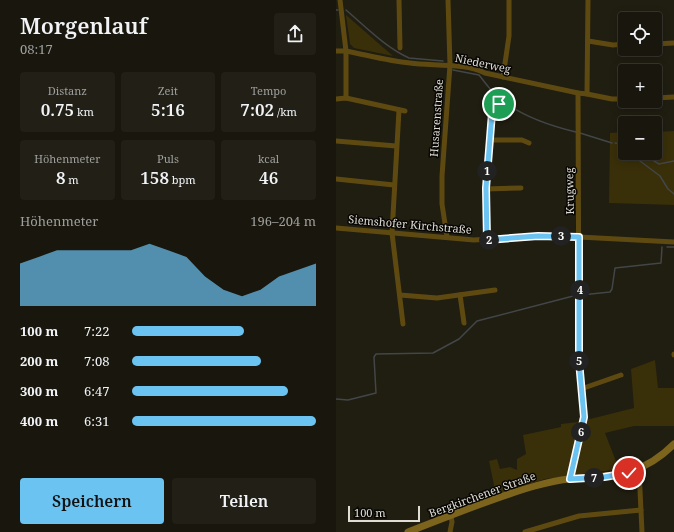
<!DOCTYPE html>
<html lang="de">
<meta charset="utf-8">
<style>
:root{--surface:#18160d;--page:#211f16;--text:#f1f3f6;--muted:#9f9f9d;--line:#36352e;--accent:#6bc3f2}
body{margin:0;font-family:"Noto Serif",serif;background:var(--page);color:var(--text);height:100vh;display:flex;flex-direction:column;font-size:15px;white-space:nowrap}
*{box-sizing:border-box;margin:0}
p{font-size:13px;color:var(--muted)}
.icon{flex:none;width:22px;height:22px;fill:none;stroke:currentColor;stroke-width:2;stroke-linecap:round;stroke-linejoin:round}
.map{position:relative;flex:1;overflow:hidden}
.details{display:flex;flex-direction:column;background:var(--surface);width:336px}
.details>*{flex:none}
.controls{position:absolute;left:282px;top:12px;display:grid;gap:8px}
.controls a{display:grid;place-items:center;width:44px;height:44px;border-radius:4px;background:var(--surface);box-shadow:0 2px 10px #0003,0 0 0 1px var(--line);font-size:20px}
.scale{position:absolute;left:12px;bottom:10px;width:72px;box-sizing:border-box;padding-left:4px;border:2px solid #dfddd5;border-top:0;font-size:11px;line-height:14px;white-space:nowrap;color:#dfddd5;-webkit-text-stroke:3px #090704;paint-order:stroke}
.pin{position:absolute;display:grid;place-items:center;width:34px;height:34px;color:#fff;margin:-17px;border:2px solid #fff;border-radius:50%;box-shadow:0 1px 4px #0007}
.km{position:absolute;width:20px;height:20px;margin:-10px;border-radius:50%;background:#222;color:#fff;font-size:11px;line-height:20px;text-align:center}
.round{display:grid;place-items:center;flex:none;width:42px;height:42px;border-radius:4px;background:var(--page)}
.overview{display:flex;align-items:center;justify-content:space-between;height:68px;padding:0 20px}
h1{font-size:22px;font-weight:600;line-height:30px}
.figures{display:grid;grid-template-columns:repeat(3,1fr);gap:6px;height:68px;padding:4px 20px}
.figures div{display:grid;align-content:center;border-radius:4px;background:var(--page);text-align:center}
.figures b{font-size:17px;font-weight:600}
.figures small{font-size:11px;font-weight:400}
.figures p{font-size:11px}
.chart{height:112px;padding:8px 20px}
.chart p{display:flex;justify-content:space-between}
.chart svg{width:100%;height:72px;margin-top:4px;fill:var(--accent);opacity:.7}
.cta{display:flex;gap:8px;margin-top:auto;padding:8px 20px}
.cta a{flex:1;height:46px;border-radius:4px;background:var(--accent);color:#111;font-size:16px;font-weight:600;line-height:46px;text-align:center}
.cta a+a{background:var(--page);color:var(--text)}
ul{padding:0 20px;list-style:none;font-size:13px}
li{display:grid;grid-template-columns:64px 48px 1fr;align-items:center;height:30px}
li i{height:10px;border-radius:5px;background:var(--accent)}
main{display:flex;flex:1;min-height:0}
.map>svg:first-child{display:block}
.green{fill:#392f09}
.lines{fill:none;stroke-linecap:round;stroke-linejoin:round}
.stream{stroke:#434648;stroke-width:1.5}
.street{stroke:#5e4a11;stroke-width:5}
.secondary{stroke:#7d641d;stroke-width:7}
.route-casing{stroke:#fff;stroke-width:8}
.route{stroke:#6bc3f2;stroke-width:5}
.labels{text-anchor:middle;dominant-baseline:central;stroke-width:3;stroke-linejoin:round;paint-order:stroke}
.street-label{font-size:11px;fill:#dfddd5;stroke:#090704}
</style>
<main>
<section class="details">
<div class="overview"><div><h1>Morgenlauf</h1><p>08:17</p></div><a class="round"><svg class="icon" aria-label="share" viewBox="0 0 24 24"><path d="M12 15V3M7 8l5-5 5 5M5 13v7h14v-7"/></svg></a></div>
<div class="figures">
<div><p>Distanz</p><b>0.75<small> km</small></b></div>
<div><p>Zeit</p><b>5:16</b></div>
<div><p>Tempo</p><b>7:02<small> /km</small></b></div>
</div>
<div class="figures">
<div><p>Höhenmeter</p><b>8<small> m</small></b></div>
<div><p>Puls</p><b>158<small> bpm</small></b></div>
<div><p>kcal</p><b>46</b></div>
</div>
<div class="chart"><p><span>Höhenmeter</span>196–204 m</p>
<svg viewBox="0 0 160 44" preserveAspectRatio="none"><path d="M0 44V18L10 14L20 10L30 10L40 10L50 10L60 10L70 6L80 10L90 14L100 26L110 34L120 38L130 34L140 26L150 22L160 18V44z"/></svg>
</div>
<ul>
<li><b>100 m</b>7:22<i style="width:61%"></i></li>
<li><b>200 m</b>7:08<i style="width:70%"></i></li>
<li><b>300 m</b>6:47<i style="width:85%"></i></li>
<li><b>400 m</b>6:31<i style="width:100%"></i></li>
</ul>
<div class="cta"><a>Speichern</a><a>Teilen</a></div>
</section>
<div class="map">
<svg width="338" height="532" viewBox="0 0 338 532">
<rect width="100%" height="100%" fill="#201d11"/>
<g class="green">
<path d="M10,15L57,56L18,48L14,44Z"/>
<path d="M338,131V205L273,203L274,133L289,132V153H319V132Z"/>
<path d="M319,360L322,388H338V426H298L269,433L283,469L209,479L160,495L153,461L161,459L164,469L174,467L181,470V459L190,454L187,435L225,427V424L242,422L298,408L295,369Z"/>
</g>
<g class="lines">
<g class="stream">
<path d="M0,10H2"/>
<path d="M10,10C30,27 49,47 73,58L107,61"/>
<path d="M117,70L143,75C148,81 152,87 157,92C178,114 211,125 240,132"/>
<path d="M244,133L276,143"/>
<path d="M279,143L289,145"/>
<path d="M295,153L296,155L324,176L332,189L338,194"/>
<path d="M305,153L323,164L338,161"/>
<path d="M331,247H338"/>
<path d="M245,295L274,292L276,289L279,268L325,263L326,247"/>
<path d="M0,399L12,400L40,393L38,357L40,354L97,353L123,339L141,321L241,295"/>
</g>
<g class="street">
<path d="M4,0L10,51V98"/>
<path d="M63,0L64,48"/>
<path d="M252,41L277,45L289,44"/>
<path d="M319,44L338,43"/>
<path d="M0,51H10C31,55 52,61 74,63C95,66 130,63 149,73L242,93L251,94L276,99H289"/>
<path d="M167,77L173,36V0"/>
<path d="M251,94L252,0"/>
<path d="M319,98L338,97"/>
<path d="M0,99L10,98L69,111"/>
<path d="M63,110L56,233L67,324"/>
<path d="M153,140H186L193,143"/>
<path d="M0,141L60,146"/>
<path d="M0,179L58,185"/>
<path d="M150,189L185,188"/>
<path d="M0,228L138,240L203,236L243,237L338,242"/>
<path d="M111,237L106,204V176L114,65L112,0"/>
<path d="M151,240L150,189L156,108L157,103L163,104L162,109L156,113"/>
<path d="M64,295L101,298L159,290"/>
<path d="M124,295L128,323"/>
<path d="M338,355V354"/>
<path d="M245,389L285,375"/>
<path d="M303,469L306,532"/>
<path d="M234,479L248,417L243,361L242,93"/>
<path d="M114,532L116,522L115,516"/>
<path d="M189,532L243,516L305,510"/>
</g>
<path class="secondary" d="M72,532C114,516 156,498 199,486C210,483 222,480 234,479C278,475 305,477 338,444"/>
</g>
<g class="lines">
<defs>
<path id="route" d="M163,104L164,106L162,109L156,113L150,188L151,240L202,236L243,237V361L248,417L234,479L268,477L293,473"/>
</defs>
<use href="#route" class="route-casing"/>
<use href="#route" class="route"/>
</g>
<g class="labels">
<g class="street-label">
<text transform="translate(147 63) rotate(12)">Niederweg</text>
<text transform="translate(100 118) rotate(-86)">Husarenstraße</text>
<text transform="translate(233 191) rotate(-91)">Krugweg</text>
<text transform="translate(74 224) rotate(5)">Siemshofer Kirchstraße</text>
<text transform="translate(146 494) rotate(-20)">Bergkirchener Straße</text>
</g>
</g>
</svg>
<div class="controls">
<a><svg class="icon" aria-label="locate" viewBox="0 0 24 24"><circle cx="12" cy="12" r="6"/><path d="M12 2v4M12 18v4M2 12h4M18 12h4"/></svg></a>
<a>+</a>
<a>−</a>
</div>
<div class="scale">100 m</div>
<div class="pin" style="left:163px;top:104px;background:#1e9e55"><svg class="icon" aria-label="arrive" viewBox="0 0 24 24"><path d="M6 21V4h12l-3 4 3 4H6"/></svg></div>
<div class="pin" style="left:293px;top:473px;background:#d93025"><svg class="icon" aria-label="check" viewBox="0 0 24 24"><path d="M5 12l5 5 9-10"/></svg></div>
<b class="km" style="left:151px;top:171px">1</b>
<b class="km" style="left:153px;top:240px">2</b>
<b class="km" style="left:225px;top:236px">3</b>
<b class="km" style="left:244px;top:290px">4</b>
<b class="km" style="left:243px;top:361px">5</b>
<b class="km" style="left:245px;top:432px">6</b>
<b class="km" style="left:258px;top:478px">7</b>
</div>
</main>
